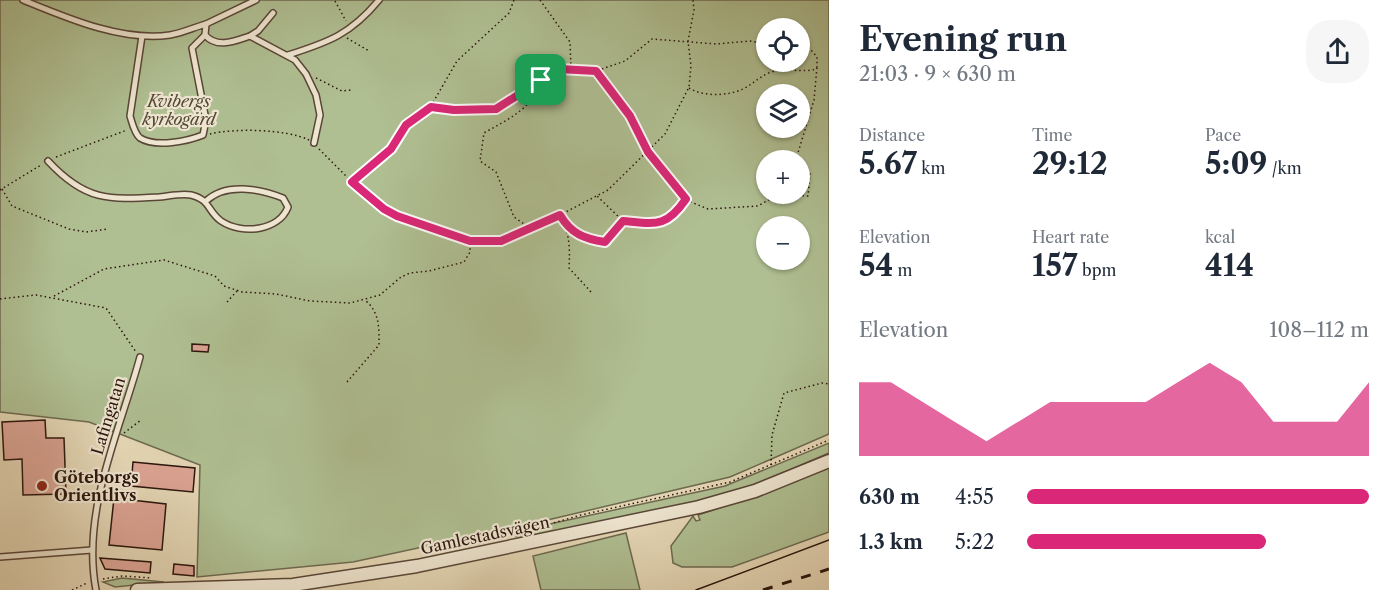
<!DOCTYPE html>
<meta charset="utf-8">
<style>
:root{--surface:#fff;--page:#f6f6f7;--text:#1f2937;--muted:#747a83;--accent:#db2777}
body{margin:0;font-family:"Libre Caslon Text",serif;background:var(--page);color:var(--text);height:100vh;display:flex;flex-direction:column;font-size:22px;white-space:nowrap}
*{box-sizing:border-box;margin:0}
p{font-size:20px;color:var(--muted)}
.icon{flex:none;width:33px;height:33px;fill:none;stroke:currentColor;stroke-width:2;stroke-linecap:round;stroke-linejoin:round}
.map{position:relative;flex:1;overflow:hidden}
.details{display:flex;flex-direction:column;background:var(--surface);width:570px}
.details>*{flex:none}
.buttons{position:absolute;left:756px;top:18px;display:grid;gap:12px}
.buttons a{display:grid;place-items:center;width:54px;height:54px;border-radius:50%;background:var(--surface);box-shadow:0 2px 4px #0004;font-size:30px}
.pin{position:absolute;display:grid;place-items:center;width:51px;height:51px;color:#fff;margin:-26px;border-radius:12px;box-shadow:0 3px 9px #0006}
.round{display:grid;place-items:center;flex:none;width:63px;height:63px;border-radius:24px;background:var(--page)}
.overview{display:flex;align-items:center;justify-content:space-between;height:102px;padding:0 30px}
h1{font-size:33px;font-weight:800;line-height:45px}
.metrics{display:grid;grid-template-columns:repeat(3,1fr);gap:9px;height:102px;padding:6px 30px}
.metrics div{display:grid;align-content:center}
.metrics b{font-size:30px;font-weight:800}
.metrics small{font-size:16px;font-weight:400}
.metrics p{font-size:16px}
.chart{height:168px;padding:12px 30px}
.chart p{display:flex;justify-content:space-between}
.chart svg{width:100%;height:108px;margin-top:6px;fill:var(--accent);opacity:.7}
ul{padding:0 30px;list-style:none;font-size:20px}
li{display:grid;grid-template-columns:96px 72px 1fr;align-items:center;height:45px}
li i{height:15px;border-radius:8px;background:var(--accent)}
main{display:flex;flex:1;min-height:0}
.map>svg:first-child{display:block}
.green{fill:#afbf92;stroke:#6d6a50;stroke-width:1.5;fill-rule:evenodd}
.building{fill:#dca494;stroke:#2b150d;stroke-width:1.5}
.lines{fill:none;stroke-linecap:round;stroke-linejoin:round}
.service-casing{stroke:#5a4637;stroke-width:8}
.tertiary-casing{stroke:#5a4637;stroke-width:15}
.path{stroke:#2b150d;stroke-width:1.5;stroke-dasharray:1.5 3;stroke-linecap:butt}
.service{stroke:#eee5d0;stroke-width:5}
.tertiary{stroke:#eee5d0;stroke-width:12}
.tram{stroke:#2b150d;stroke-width:1.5}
.rail{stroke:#2b150d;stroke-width:3;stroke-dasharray:10 10;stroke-linecap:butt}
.route-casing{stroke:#fff;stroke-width:12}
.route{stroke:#db2777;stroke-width:8}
.poi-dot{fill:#8f2418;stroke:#eee5d0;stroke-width:2}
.labels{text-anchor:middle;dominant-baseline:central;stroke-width:4.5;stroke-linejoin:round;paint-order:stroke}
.park-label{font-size:16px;font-style:italic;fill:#534835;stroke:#eee5d0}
.street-label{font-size:16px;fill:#2b150d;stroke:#eee5d0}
.poi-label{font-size:16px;font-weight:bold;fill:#2b150d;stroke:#eee5d0;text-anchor:start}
</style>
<main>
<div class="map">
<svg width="829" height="590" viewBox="0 0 829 590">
<rect width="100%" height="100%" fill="#e5d7b6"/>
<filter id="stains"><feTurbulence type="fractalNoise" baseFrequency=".00333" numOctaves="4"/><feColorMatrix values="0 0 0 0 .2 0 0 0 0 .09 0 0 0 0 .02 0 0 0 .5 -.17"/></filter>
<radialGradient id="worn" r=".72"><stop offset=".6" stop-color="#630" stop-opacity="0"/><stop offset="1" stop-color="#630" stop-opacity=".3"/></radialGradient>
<g class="green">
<path d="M0,0H829V434L730,477L539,522L353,562L197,577L200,465L89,422L0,412ZM766,28H800V62H766ZM766,94H800V128H766ZM766,160H800V194H766ZM766,226H800V260H766Z"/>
<path d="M829,443V453L757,484L695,502L520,539L516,536L545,525L725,486Z"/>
<path d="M829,468V532L732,567H682L673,563L671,546L693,516L696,521L700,520L698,515L761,494Z"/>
<path d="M626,533L640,590H541L533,556Z"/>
<path d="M122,578L164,582L115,587L103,582Z"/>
</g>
<g class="building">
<path d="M192,344L209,345L208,352L192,351Z"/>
<path d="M45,420L46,438H64L66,494L23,495L22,459L4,460L2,422Z"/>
<path d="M133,462L195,468L193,492L131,486Z"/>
<path d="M114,498L166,504L162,550L109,545Z"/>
<path d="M100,558L151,562L150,573L105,569Z"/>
<path d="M174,564L194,566V576L173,574Z"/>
</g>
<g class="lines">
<defs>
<g id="service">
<path d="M23,0C67,18 122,42 170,35C182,33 195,27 206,24L205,35L192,48L206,120L203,135C188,141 156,148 140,138C134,133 132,122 130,116L142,36"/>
<path d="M206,24L256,0"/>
<path d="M205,35C217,49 235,41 250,36L295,60L306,74L316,95L320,115L314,143"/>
<path d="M250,36L258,31L273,13"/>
<path d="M288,55C329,42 351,34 379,0"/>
<path d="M48,161C85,201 108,200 159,197C169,196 182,193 191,195C211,200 207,211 221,221C242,235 279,231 288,207L283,198C260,189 226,182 206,201"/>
<path d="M0,557L92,550"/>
<path d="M96,590C81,511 120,431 140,357"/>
</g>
<path id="tertiary" d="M137,590L293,585L417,566L699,507L755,491L829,461"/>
</defs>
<use href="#service" class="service-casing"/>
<use href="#tertiary" class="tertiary-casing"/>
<g class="path">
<path d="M540,0L570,42L571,69"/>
<path d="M335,1L346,21"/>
<path d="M347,38L369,51"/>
<path d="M596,71L630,116L648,152L686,199L674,217L658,224L623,221L597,196"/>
<path d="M316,78L342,91L351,90"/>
<path d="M689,88C703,97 728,96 743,89C753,84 760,76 771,72C785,68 799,72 813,70L817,67V57L812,51L800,50"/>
<path d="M431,106L457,61L509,13L514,0"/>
<path d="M210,134C235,128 286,129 309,140"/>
<path d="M319,149L352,182L384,209L397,216L470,241H501L560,215L608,190L665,134L689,87L691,66L688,41L694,10L693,0"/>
<path d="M56,157L127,130"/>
<path d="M353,182L391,149L406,125L431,107L454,110L496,109L559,69L596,71L625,61L652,39L716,44L750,41L766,44"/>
<path d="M2,189L12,206L69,229L86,232L108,229"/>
<path d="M0,190L41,165"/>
<path d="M686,200L708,209L758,206L779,194L808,196L810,174L797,156L814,100L817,67"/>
<path d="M560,215C570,234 570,248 569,268L591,292"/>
<path d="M527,226L514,217L496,172L480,161L484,133C508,119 533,109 541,80"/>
<path d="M568,227L583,238L605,242L623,222"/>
<path d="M54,296L104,269L164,260L215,276L224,286L242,292L276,294L310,301L350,303L380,295L401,277L410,273L429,271L464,262L470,252V242"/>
<path d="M0,299L36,295L106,308L136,352"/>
<path d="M227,302L237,291"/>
<path d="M347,382L379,345C379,329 380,313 366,301"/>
<path d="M124,433L141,420"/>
<path d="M771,465L772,435L784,393L822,383L829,384"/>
<path d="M515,534L581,515L730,482L829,440"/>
<path d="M103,579L122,576L152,578"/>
<path d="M72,590L87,583"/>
</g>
<use href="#service" class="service"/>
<use href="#tertiary" class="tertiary"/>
<path class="tram" d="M696,590L829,540"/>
<path class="rail" d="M763,590L829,569"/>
</g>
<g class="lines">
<defs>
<path id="route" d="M559,69L596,71L630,116L648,152L686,199C666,228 656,224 623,221L605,242C585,239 571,234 560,215L501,241H470L397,216L384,209L352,182L391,149L406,125L431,107L454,110L496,109Z"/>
</defs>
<use href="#route" class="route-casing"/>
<use href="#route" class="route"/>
</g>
<circle class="poi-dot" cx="42" cy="486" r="6"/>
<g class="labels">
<g class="park-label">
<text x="179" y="101">Kvibergs<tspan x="179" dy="18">kyrkogård</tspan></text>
</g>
<g class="street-label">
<text transform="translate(108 416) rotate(-73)">Lafingatan</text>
<text transform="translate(485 535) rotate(-12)">Gamlestadsvägen</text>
</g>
<g class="poi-label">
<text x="54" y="477">Göteborgs<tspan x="54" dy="18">Orientlivs</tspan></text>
</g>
</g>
<rect width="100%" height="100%" filter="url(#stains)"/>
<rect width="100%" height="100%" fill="url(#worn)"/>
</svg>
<div class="buttons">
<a><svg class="icon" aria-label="locate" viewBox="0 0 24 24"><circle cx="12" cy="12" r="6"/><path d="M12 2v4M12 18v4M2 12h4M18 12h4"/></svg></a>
<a><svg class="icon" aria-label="layers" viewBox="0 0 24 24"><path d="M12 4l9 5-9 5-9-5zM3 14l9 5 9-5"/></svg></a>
<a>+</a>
<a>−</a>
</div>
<div class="pin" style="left:541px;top:80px;background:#1e9e55"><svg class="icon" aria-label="arrive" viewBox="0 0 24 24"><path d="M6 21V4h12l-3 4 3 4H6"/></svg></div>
</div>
<section class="details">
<div class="overview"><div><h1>Evening run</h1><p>21:03 · 9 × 630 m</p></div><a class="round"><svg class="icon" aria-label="share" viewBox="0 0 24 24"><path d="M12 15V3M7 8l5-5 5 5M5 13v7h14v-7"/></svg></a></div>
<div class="metrics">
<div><p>Distance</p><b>5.67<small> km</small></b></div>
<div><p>Time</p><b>29:12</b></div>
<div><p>Pace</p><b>5:09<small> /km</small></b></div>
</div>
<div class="metrics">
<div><p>Elevation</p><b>54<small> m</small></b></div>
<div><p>Heart rate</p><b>157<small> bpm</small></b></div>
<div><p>kcal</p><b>414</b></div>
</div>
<div class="chart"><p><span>Elevation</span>108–112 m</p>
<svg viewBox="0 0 160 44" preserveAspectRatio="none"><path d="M0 44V14L10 14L20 22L30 30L40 38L50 30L60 22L70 22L80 22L90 22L100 14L110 6L120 14L130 30L140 30L150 30L160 14V44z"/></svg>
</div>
<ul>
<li><b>630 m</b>4:55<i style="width:100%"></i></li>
<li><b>1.3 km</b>5:22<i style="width:70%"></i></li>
</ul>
</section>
</main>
